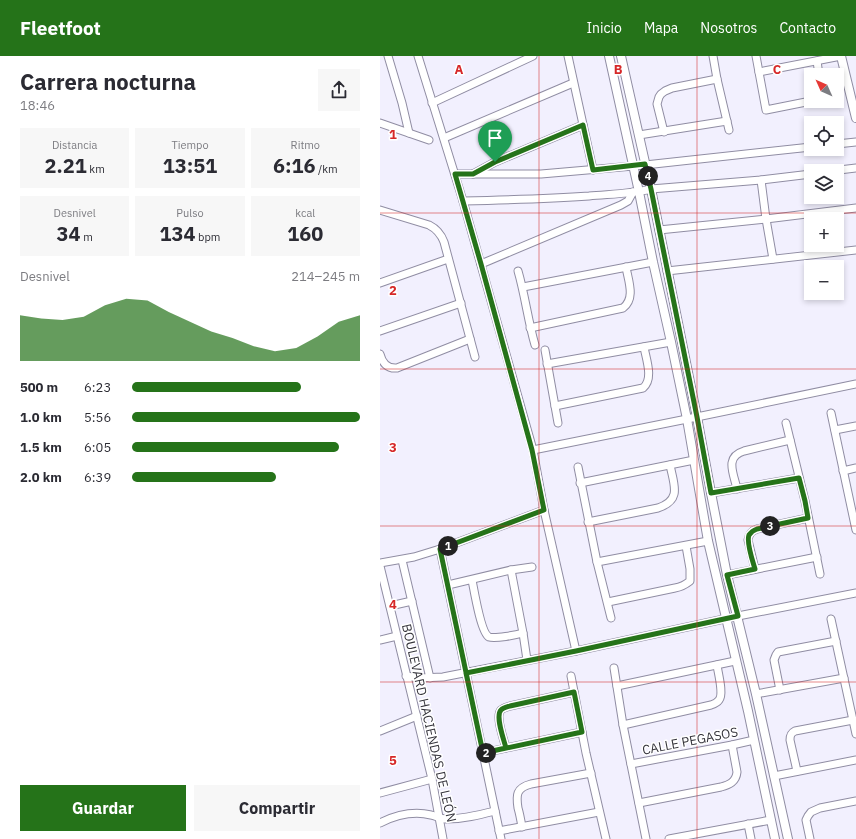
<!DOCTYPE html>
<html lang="es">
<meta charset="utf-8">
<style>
:root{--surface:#fff;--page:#f7f7f7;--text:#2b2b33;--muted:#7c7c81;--accent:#257319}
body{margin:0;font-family:"IBM Plex Sans",sans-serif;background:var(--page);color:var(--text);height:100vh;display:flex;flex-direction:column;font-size:15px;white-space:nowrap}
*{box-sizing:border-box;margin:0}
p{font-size:13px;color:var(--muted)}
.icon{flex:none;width:22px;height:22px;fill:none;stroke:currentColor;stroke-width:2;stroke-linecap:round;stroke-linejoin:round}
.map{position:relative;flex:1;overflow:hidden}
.side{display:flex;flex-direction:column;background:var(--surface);width:380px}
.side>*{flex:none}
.needle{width:26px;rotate:315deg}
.buttons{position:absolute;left:424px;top:12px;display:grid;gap:8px}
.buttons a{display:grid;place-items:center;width:40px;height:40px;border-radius:0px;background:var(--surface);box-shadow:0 2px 6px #0003;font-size:20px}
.pin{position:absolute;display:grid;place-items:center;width:34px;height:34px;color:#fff;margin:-41px -17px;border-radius:50% 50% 50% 0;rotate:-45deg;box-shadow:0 0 4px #0007}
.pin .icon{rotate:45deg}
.km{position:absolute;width:20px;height:20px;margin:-10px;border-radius:50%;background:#222;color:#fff;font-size:11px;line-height:20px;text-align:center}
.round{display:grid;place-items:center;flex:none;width:42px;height:42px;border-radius:0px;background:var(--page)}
.head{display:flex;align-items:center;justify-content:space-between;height:68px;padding:0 20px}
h1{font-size:22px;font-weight:700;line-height:30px}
.metrics{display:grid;grid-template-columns:repeat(3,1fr);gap:6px;height:68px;padding:4px 20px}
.metrics div{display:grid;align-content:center;border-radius:0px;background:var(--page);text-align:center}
.metrics b{font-size:20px;font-weight:700}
.metrics small{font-size:11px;font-weight:400}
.metrics p{font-size:11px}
.chart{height:112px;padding:8px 20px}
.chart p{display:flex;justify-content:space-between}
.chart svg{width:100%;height:72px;margin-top:4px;fill:var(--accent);opacity:.7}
.button{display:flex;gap:8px;margin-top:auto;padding:8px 20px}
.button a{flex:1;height:46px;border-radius:0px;background:var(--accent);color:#fff;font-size:16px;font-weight:700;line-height:46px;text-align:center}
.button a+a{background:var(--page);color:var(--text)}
ul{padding:0 20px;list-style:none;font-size:13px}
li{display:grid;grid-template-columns:64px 48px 1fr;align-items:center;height:30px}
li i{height:10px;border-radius:5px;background:var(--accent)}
header{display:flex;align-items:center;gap:24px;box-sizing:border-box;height:56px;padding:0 20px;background:var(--accent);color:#fff}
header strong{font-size:19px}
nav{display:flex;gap:22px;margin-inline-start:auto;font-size:14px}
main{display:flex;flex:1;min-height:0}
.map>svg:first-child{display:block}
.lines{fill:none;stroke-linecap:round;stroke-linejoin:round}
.minor-casing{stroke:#908da3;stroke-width:9}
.tertiary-casing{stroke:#908da3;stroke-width:10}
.minor{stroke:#fff;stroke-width:7}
.tertiary{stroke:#fff;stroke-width:8}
.route-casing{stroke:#fff;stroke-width:8}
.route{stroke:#257319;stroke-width:5}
.grid{fill:none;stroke:#d62828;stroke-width:1;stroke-opacity:0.55}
.labels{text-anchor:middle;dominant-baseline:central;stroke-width:3;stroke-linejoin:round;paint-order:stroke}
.street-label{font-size:13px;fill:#34333b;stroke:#fff}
.grid-label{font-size:13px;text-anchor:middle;font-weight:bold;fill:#d62828;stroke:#fff;stroke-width:3;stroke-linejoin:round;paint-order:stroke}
</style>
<header>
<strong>Fleetfoot</strong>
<nav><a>Inicio</a><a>Mapa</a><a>Nosotros</a><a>Contacto</a></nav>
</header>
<main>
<section class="side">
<div class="head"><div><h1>Carrera nocturna</h1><p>18:46</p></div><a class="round"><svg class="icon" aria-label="share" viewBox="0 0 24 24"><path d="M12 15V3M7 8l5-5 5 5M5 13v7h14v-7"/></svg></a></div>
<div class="metrics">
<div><p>Distancia</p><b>2.21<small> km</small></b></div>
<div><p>Tiempo</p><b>13:51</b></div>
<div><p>Ritmo</p><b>6:16<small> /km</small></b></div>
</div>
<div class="metrics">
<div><p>Desnivel</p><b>34<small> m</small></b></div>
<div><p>Pulso</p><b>134<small> bpm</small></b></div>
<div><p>kcal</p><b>160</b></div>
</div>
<div class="chart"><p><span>Desnivel</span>214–245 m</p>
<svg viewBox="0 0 160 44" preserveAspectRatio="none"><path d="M0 44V16L10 18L20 19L30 17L40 10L50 6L60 7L70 14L80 20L90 26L100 30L110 35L120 38L130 36L140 29L150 20L160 16V44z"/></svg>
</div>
<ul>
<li><b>500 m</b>6:23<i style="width:74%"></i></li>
<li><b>1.0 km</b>5:56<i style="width:100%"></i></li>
<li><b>1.5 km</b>6:05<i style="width:91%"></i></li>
<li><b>2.0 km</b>6:39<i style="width:63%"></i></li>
</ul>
<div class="button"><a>Guardar</a><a>Compartir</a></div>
</section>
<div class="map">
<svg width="476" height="783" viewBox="0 0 476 783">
<rect width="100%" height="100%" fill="#f2f0fe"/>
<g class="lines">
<defs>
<g id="minor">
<path d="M8,0L22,47L29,77"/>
<path d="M38,0L83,145L153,394L164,454L196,595"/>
<path d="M188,0L213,114"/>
<path d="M333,0L337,23L349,74"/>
<path d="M376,0L386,54L431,45"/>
<path d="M437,5L439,19"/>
<path d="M379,16L461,0"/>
<path d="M52,47L153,0"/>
<path d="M0,67L49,84"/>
<path d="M284,76L277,48L279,41L281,38L285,35L292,32L337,23"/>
<path d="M259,79L347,65"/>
<path d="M64,82L193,27"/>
<path d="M457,88L476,86"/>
<path d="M451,115L476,112"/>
<path d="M75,118H161L265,109L431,91"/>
<path d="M93,118L115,106L203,69"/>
<path d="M381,124L386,163L393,203"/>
<path d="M83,145C125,144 167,143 209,140C230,138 251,138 271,133L381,124L431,118"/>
<path d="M0,154L49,169C57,173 61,178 64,186L95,301"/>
<path d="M279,174L386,163L476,152"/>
<path d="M101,208L241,149L248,145L253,136"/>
<path d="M138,215C145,239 148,265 155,289"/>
<path d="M287,215L476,194"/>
<path d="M0,227L68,203"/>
<path d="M143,231L273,206"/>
<path d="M150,272L243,252C256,242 248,224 246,211"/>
<path d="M0,275L81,247"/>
<path d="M165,294L178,367"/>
<path d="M0,298C2,306 7,313 17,312L90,283"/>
<path d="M167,308L291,286"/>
<path d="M175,350L263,332C274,323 266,303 264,291"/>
<path d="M451,357L476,474"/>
<path d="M406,367L425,445L440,518"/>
<path d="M455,374L476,370"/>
<path d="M153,394L307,363L476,328"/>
<path d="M198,411L217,506L231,562"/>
<path d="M463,415L476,412"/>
<path d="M200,427L314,404"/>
<path d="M357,433C354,418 344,401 364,395L410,384"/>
<path d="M331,437L419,422"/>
<path d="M208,466L278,452C302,444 294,429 290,409"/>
<path d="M60,493L121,783"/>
<path d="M22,504L50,622"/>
<path d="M217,506L328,485"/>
<path d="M0,507L34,501L60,493L164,454"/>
<path d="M0,510L52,723L63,783"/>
<path d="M375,513L368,484C369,478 371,475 377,473L428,462"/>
<path d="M131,514L143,577L147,604"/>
<path d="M347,519L437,501"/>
<path d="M92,524C94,534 101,577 109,581C115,583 136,579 143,577"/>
<path d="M68,529L131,514L152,511"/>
<path d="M228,546L295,532C301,531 305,529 310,525V513L306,490"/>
<path d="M10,550L32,545"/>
<path d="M451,563L476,678"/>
<path d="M0,584L17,580"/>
<path d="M234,612L243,669L266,783"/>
<path d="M26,620L39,622L63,621L196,595L358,560L476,537"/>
<path d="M191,620L206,697L226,783"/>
<path d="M237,630L355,605"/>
<path d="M400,634L394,604L396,599L398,596L456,585"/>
<path d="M376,638L464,622"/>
<path d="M243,669L331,649C334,648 337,647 339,644C344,638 338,617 337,609"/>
<path d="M0,675L37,660"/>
<path d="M126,692C124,684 115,660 121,654C123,652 127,651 130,650L194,636"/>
<path d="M103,697L202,676"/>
<path d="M251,708L352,689L374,684"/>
<path d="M417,715L410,684C410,679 411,677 415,675L473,664"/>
<path d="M394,720L476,704"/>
<path d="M0,737L52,723"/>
<path d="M259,747L341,731C349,729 356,726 357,716L352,689"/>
<path d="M0,767C16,759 34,755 51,759C56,760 61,763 66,763C83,763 99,759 115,755"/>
<path d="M368,768L371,783"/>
<path d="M142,771C141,765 140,759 138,752C136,739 136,732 151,728L211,717"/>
<path d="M119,775L219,756"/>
<path d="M289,783L391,764"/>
<path d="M430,783L426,764L428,760L431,756L440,752L476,745"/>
</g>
<g id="tertiary">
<path d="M229,0L259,136L273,206L291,286L307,363L328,485L368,655L395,783"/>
<path d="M241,0L271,133L317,361L331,437L347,519L376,638L408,783"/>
<path d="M461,0L476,62"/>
</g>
</defs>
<use href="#minor" class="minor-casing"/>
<use href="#tertiary" class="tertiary-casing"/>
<use href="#minor" class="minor"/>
<use href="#tertiary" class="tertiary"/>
</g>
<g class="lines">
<defs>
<path id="route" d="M115,106L93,118H75L101,208L152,394L164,454L60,493L103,697L126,692C124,684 115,660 121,654C123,652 127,651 130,650L194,636L202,676L103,697L86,617L196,595L358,560L347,519L375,513C373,506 366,486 369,479C371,476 374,474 377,473L428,462L425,445L419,422L331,437L317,361L271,133L265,108L213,114L203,69L115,106"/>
</defs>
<use href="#route" class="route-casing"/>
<use href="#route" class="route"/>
</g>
<path class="grid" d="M159,0V783M317,0V783M0,157H476M0,313H476M0,470H476M0,626H476"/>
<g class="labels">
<g class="street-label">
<text transform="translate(49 667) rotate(77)">BOULEVARD HACIENDAS DE LEÓN</text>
<text transform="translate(310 685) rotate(-11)">CALLE PEGASOS</text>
</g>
</g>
<g class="grid-label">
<text x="79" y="18">A</text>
<text x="238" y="18">B</text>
<text x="397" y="18">C</text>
<text x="13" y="83">1</text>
<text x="13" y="239">2</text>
<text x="13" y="396">3</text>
<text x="13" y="553">4</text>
<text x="13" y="709">5</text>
</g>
</svg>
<div class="buttons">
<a><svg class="needle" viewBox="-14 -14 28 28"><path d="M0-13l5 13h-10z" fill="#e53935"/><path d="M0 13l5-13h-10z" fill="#7c7c81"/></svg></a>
<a><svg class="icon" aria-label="locate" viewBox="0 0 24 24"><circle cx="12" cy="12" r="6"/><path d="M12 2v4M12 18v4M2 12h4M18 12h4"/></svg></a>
<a><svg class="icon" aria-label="layers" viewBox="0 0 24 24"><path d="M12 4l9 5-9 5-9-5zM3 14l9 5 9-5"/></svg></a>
<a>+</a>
<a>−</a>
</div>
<div class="pin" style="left:115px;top:106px;background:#1e9e55"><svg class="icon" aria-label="arrive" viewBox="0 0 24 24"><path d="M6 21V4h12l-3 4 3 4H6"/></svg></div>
<b class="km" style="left:68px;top:490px">1</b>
<b class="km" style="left:106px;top:697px">2</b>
<b class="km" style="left:390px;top:470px">3</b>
<b class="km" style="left:268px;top:120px">4</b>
</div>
</main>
